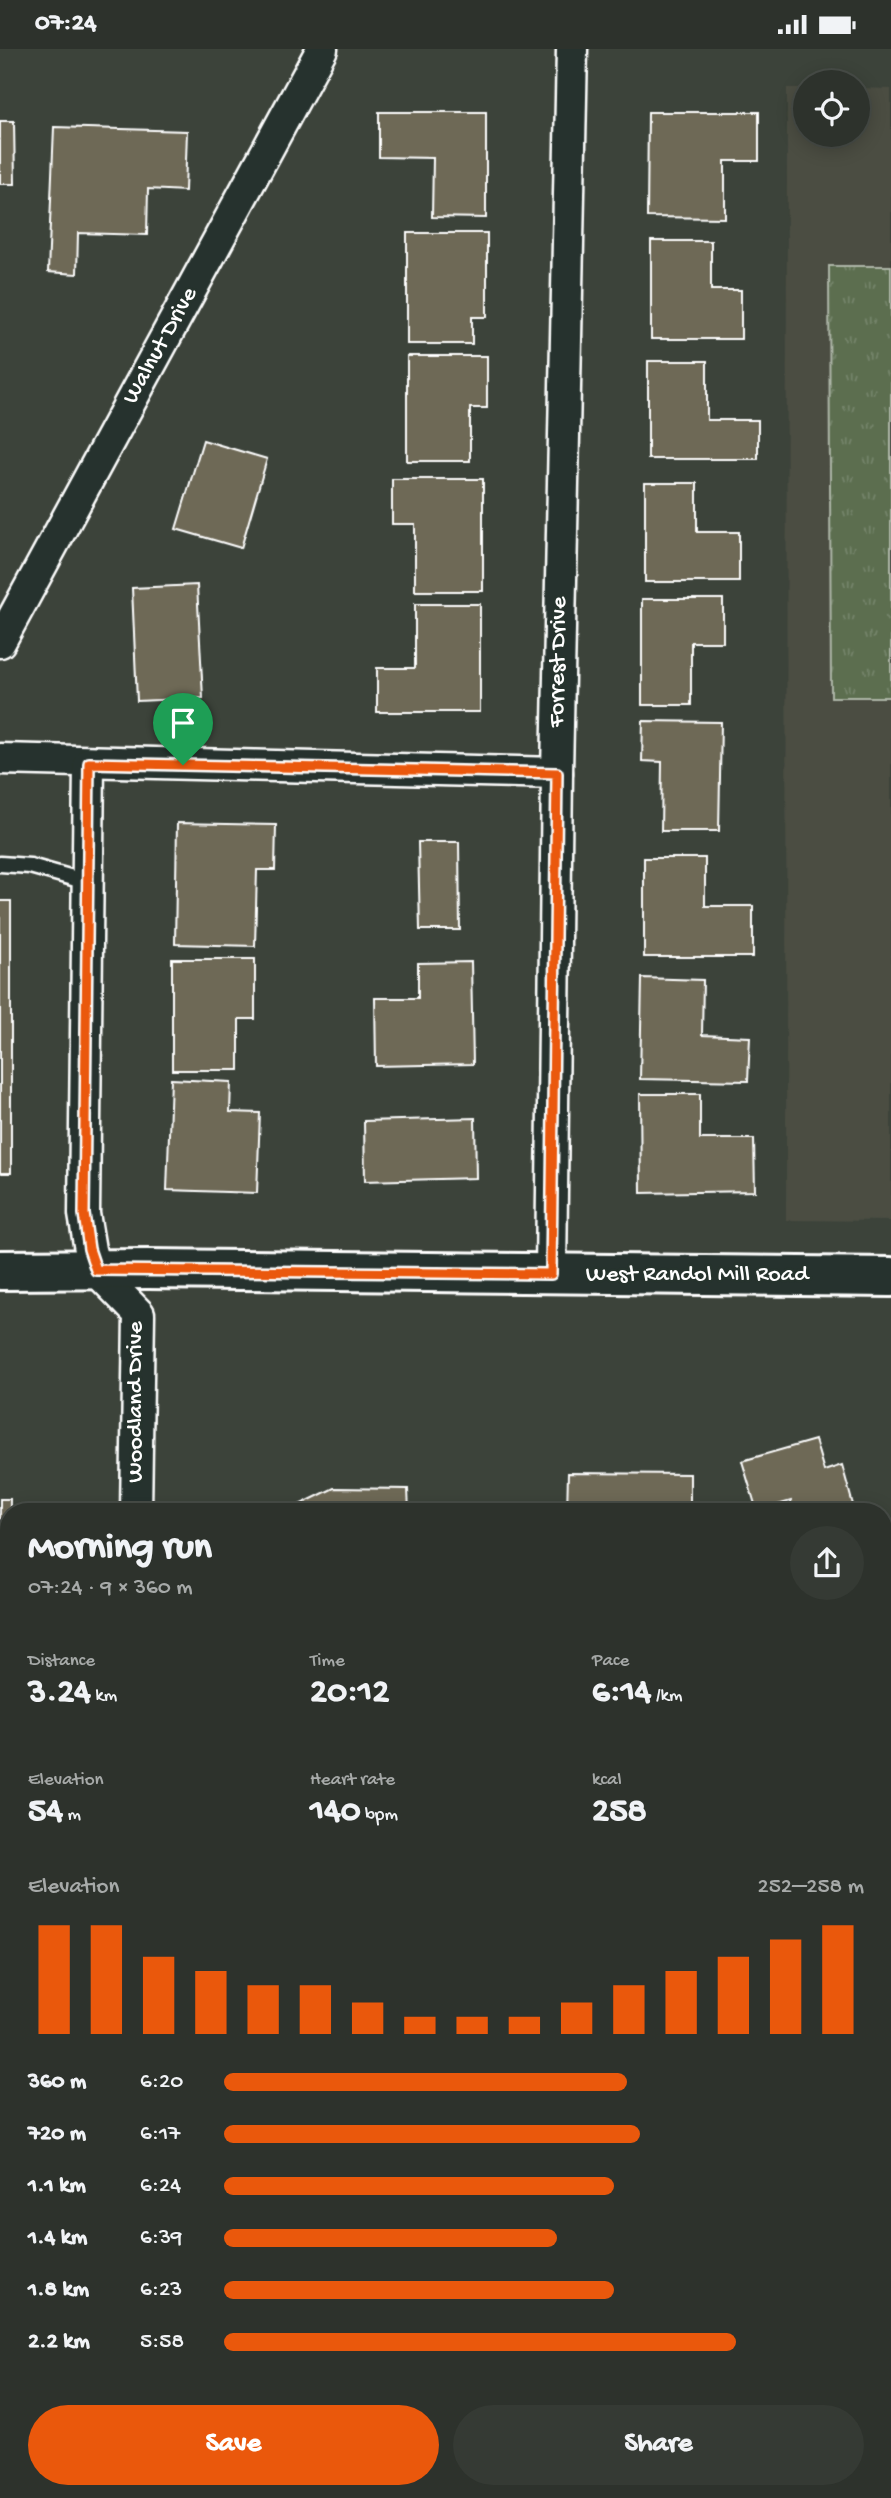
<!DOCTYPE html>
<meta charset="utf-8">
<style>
:root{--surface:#2d322c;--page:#353a34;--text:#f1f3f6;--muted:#a7aaa9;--line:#484d48;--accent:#ea580c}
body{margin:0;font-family:"Gochi Hand",sans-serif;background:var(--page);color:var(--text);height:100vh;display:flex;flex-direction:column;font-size:26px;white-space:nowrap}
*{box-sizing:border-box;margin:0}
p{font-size:23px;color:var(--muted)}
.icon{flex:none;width:38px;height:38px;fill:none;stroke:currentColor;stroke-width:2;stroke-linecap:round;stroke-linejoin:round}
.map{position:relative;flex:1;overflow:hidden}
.sheet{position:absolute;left:0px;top:1454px;width:892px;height:996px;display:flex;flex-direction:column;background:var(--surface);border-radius:28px 28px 0 0;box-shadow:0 4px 18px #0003,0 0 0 2px var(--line)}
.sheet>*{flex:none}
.tools{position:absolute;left:793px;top:21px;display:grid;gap:14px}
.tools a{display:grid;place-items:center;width:77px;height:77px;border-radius:50%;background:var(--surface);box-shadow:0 4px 18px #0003,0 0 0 2px var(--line);font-size:35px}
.pin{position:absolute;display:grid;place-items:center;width:60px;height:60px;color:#fff;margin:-72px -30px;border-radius:50% 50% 50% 0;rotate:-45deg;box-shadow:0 0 7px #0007}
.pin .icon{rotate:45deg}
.round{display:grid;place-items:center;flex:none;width:74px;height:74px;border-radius:37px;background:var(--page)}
.summary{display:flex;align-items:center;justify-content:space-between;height:119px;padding:0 28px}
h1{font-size:38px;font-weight:700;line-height:52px}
.metrics{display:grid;grid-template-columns:repeat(3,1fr);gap:10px;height:119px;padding:7px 28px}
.metrics div{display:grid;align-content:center}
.metrics b{font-size:35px;font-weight:700}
.metrics small{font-size:19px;font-weight:400}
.metrics p{font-size:19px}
.chart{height:196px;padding:14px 28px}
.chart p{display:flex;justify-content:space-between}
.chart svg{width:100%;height:126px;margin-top:7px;stroke:var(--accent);stroke-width:6}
.button{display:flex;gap:14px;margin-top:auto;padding:14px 28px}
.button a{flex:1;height:80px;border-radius:42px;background:var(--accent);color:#fff;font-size:28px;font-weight:700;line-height:80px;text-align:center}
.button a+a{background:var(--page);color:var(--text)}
ul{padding:0 28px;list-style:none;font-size:23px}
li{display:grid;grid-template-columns:112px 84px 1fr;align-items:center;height:52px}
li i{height:18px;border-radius:9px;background:var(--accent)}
.status{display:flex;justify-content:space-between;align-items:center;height:49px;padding:0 35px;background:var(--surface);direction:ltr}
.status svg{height:19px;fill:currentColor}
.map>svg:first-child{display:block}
.built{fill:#4b4e43}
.grass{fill:url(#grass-tufts);stroke:#aeb6a8;stroke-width:2}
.building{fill:#6e6957;stroke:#fff;stroke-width:2}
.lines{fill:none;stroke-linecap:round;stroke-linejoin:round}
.service-casing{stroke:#fff;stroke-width:19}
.minor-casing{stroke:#fff;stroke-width:35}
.secondary-casing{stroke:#fff;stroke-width:44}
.service{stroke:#26332d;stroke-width:14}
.minor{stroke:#26332d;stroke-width:30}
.secondary{stroke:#26332d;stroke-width:38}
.route-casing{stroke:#fff;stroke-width:14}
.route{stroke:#ea580c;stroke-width:9}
.labels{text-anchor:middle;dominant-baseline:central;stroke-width:5;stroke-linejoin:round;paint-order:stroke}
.street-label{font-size:24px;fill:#fff;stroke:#26332d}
</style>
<div class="status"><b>07:24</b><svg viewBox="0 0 49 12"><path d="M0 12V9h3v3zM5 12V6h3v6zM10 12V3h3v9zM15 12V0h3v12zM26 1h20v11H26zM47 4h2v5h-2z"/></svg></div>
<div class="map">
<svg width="891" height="2449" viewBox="0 0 891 2449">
<defs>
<pattern id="grass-tufts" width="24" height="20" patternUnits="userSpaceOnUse" patternTransform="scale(1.75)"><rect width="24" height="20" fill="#5c6e50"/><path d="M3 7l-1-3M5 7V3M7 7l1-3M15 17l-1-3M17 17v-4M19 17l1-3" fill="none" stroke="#74846a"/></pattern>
</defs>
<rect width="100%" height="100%" fill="#3c433a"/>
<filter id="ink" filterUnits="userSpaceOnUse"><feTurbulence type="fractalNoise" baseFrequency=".0143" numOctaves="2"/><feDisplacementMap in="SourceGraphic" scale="14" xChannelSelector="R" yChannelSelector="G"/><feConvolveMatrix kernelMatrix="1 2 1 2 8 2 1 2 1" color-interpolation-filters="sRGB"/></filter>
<g filter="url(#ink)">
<path class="built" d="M787,39H805V86H858V39L891,40V1172L786,1171Z"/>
<path class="grass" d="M829,217H891V648H831Z"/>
<g class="building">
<path d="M379,63H486V169L432,168L433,109L379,108Z"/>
<path d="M648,63H759V112H725V169L647,168Z"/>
<path d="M0,72H14L15,135H0Z"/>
<path d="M54,78L187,82L185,142L148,140L147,186L78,184L77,225L48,223Z"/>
<path d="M407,184H487V268H472V295H407Z"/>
<path d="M651,192H711V241H741V290H651Z"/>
<path d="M407,307H487V359H470V412H407Z"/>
<path d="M648,312H707V371H758V410H648Z"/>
<path d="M203,391L267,410L241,499L176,480Z"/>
<path d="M392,430H483V542H415V475H392Z"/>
<path d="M645,434H697V483H739V533H645Z"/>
<path d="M197,536L203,649L137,652L132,539Z"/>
<path d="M642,550H723V593H691V656H642Z"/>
<path d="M415,555H480V663H377V619H415Z"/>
<path d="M643,672L721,673L719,782H661L662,713L642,712Z"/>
<path d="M177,774L276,776L275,821H257L255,897L175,895Z"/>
<path d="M418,793H459L460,881H420Z"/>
<path d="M644,809H705V857H753V908H644Z"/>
<rect x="0" y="852" width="11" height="272"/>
<path d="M172,910H255V970H239V1021H172Z"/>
<path d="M471,913L473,1015L376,1017L375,949H418V914Z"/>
<path d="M642,929L703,931L702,986L750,988L748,1032L640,1030Z"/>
<path d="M171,1030L231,1033L230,1063L260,1064L257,1144L167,1141Z"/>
<path d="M640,1045H700V1090H754L755,1142L641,1144Z"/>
<path d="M475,1069L476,1129L365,1132L364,1072Z"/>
<path d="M815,1391L824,1422L842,1416L855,1463H793L791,1452L757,1462L742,1412Z"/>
<path d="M568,1424L690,1425V1463H567Z"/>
<path d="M334,1439L408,1440L409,1463H285Z"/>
<path d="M0,1450H10L9,1509L0,1510Z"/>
<rect x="0" y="1667" width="9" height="97"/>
<rect x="0" y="1793" width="9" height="117"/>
<rect x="0" y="1972" width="9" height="122"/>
<rect x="0" y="2181" width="9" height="88"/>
</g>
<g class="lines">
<defs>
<path id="service" d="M0,815L30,817L87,833"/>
<g id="minor">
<path d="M0,593L322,0"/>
<path d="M0,710L557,724"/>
<path d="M89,714L84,1165L90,1201L96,1221L139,1265L136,1463"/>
<path d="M551,1225L557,724L572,0"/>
<path d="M133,2449V2441"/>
</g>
<path id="secondary" d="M0,1221L148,1220L891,1228"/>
</defs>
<use href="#service" class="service-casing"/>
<use href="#minor" class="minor-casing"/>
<use href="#secondary" class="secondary-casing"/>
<use href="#service" class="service"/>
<use href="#minor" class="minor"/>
<use href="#secondary" class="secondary"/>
</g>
</g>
<g class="lines" filter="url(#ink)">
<defs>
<path id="route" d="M89,714L557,724L551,1225L96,1221L89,1200L84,1165Z"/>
</defs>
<use href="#route" class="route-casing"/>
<use href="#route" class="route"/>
</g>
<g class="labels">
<g class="street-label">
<text transform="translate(161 297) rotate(-61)">Walnut Drive</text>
<text transform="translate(559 613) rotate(-89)">Forrest Drive</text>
<text x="697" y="1226">West Randol Mill Road</text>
<text transform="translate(136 1353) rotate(-90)">Woodland Drive</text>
</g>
</g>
</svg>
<div class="tools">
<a><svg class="icon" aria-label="locate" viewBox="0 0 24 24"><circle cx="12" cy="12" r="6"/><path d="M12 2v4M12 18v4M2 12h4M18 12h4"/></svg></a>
</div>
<div class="pin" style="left:183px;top:716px;background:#1e9e55"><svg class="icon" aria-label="arrive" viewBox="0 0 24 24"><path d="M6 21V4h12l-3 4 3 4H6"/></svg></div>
<section class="sheet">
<div class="summary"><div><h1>Morning run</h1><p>07:24 · 9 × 360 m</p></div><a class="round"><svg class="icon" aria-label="share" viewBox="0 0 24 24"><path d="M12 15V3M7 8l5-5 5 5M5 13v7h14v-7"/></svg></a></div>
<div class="metrics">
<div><p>Distance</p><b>3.24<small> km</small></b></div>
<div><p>Time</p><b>20:12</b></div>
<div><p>Pace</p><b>6:14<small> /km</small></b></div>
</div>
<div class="metrics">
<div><p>Elevation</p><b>54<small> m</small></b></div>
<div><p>Heart rate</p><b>140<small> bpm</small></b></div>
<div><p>kcal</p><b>258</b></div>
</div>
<div class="chart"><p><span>Elevation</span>252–258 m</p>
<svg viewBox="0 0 160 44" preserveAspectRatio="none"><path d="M5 44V6M15 44V6M25 44V17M35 44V22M45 44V27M55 44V27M65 44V33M75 44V38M85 44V38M95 44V38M105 44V33M115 44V27M125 44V22M135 44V17M145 44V11M155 44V6"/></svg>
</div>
<ul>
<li><b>360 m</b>6:20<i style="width:63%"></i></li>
<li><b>720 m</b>6:17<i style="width:65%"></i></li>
<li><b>1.1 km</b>6:24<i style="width:61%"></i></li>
<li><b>1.4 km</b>6:39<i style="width:52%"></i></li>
<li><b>1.8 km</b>6:23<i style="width:61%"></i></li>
<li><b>2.2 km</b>5:58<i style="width:80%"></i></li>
</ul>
<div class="button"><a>Save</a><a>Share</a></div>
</section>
</div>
